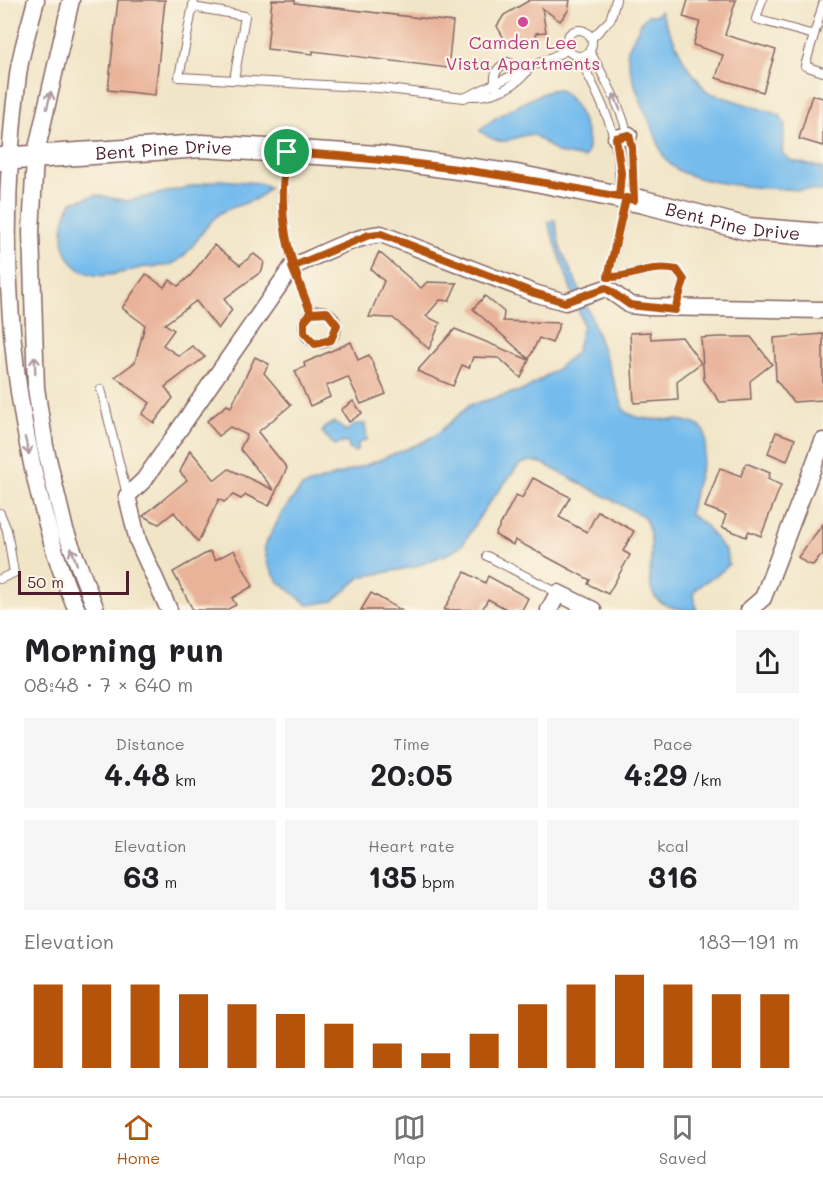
<!DOCTYPE html>
<meta charset="utf-8">
<style>
:root{--surface:#fff;--page:#f6f6f6;--text:#202124;--muted:#757577;--line:#e0e0e0;--accent:#b45309}
body{margin:0;font-family:Mali,sans-serif;background:var(--page);color:var(--text);height:100vh;display:flex;flex-direction:column;font-size:22px;white-space:nowrap}
*{box-sizing:border-box;margin:0}
p{font-size:20px;color:var(--muted)}
.icon{flex:none;width:33px;height:33px;fill:none;stroke:currentColor;stroke-width:2;stroke-linecap:round;stroke-linejoin:round}
.map{position:relative;height:610px;overflow:hidden}
.side{display:flex;flex-direction:column;background:var(--surface);flex:1}
.side>*{flex:none}
.scale{position:absolute;left:18px;bottom:15px;width:111px;box-sizing:border-box;padding-left:6px;border:3px solid #4a1f2b;border-top:0;font-size:16px;line-height:21px;white-space:nowrap;color:#4a1f2b;-webkit-text-stroke:4px #fcf5e5;paint-order:stroke}
.pin{position:absolute;display:grid;place-items:center;width:51px;height:51px;color:#fff;margin:-26px;border:3px solid #fff;border-radius:50%;box-shadow:0 2px 6px #0007}
.round{display:grid;place-items:center;flex:none;width:63px;height:63px;border-radius:0px;background:var(--page)}
.summary{display:flex;align-items:center;justify-content:space-between;height:102px;padding:0 24px}
h1{font-size:33px;font-weight:800;line-height:45px}
.metrics{display:grid;grid-template-columns:repeat(3,1fr);gap:9px;height:102px;padding:6px 24px}
.metrics div{display:grid;align-content:center;border-radius:0px;background:var(--page);text-align:center}
.metrics b{font-size:30px;font-weight:800}
.metrics small{font-size:16px;font-weight:400}
.metrics p{font-size:16px}
.chart{height:168px;padding:12px 24px}
.chart p{display:flex;justify-content:space-between}
.chart svg{width:100%;height:108px;margin-top:6px;stroke:var(--accent);stroke-width:6}
.dock{display:flex;justify-content:space-around;align-items:center;height:84px;border-top:2px solid var(--line);background:var(--surface);font-size:16px;color:var(--muted)}
.dock a{display:grid;justify-items:center;gap:3px}
.dock .current{color:var(--accent)}
.map>svg:first-child{display:block}
.water{fill:#75bced;stroke:#606e8c;stroke-width:1.5}
.building{fill:#e9b39a}
.lines{fill:none;stroke-linecap:round;stroke-linejoin:round}
.lane-casing{stroke:#846462;stroke-width:10}
.street-casing{stroke:#846462;stroke-width:19}
.secondary-casing{stroke:#846462;stroke-width:25}
.lane{stroke:#fff;stroke-width:8}
.street{stroke:#fff;stroke-width:16}
.secondary{stroke:#fff;stroke-width:22}
.oneway{stroke:#ae9aa0}
.route-casing{stroke:#fff;stroke-width:12}
.route{stroke:#b45309;stroke-width:8}
.hotel-dot{fill:#d1479c;stroke:#fcf5e5;stroke-width:2}
.labels{text-anchor:middle;dominant-baseline:central;stroke-width:4.5;stroke-linejoin:round;paint-order:stroke}
.hotel-label{font-size:18px;fill:#b23c85;stroke:#fcf5e5}
.street-label{font-size:18px;fill:#4a1f2b;stroke:#fcf5e5}
</style>
<div class="map">
<svg width="823" height="610" viewBox="0 0 823 610">
<rect width="100%" height="100%" fill="#fcf5e5"/>
<filter id="ink" filterUnits="userSpaceOnUse"><feTurbulence type="fractalNoise" baseFrequency=".0167" numOctaves="2"/><feDisplacementMap in="SourceGraphic" scale="12" xChannelSelector="R" yChannelSelector="G"/><feConvolveMatrix kernelMatrix="1 2 1 2 8 2 1 2 1" color-interpolation-filters="sRGB"/></filter>
<filter id="wash" filterUnits="userSpaceOnUse"><feTurbulence type="fractalNoise" baseFrequency=".008" numOctaves="4" result="noise"/><feDisplacementMap in="SourceGraphic" scale="24" xChannelSelector="R" yChannelSelector="G"/><feGaussianBlur stdDeviation="1.35" result="paint"/><feColorMatrix in="noise" values="0 0 0 0 0 0 0 0 0 0 0 0 0 0 0 0 0 1.4 0 .05"/><feComposite in="paint" operator="in"/></filter>
<g filter="url(#wash)">
<rect width="100%" height="100%" fill="#f1e5c7"/>
<g class="water">
<path d="M660,11L685,63L707,92L780,115L785,125L782,153L792,161L823,168V191C789,189 695,188 671,165C659,155 658,138 651,125C640,101 630,76 627,51L641,23L648,15H656Z"/>
<path d="M557,89C575,95 597,142 584,158L558,153L534,135C507,133 510,153 480,131C484,122 546,89 557,89Z"/>
<path d="M219,180L259,183L269,187C259,204 235,203 219,214C201,228 193,254 172,264C162,268 150,265 140,268C125,271 112,277 95,275C60,269 56,228 72,202L96,195L127,201Z"/>
<path d="M555,220L560,247L589,311L624,410C646,429 681,410 704,430C712,451 691,490 690,514L706,526L726,552L729,564C719,578 700,580 693,594L697,610C618,610 669,556 643,516L542,463L530,461L519,465L485,508L463,544L452,552L414,567L361,577L333,601L308,605L278,581L268,565L264,547L282,513L302,487L369,464L421,443L437,434L470,405L526,389L557,369L576,352L583,326L581,318L548,222Z"/>
<path d="M334,422L346,431L356,424H365L367,440L358,443V449L355,452L349,449L348,442L334,445L322,432L325,427Z"/>
</g>
<g id="blocks">
<g class="building">
<path d="M118,0H165L155,95L108,90Z"/>
<path d="M272,0H295V3L453,22L448,68L313,51V54L267,49Z"/>
<path d="M530,0H570L568,11L560,21L542,8L546,32L536,33L537,39L529,43H521L515,39L506,42L497,26L504,15Z"/>
<path d="M688,0H736L725,35L776,50L763,92L716,78L723,55L693,45L700,22L683,17Z"/>
<path d="M812,95L823,98V146L799,139Z"/>
<path d="M214,245L240,265L254,254L264,262L262,271L224,299L232,310L218,329L196,301L165,324L174,330L163,345L179,356L192,346L205,357L165,387L173,398L154,423L142,414L150,403L115,377L135,362L145,325L122,308L146,274L164,287L170,280L178,286L191,275Z"/>
<path d="M379,252L421,288L427,282L457,283L449,301L440,300L426,316L440,323L429,349L393,318L369,317L384,281L371,269Z"/>
<path d="M485,296L504,312L503,321L560,323L552,343L539,338L529,359L473,309Z"/>
<path d="M455,329L529,360L521,378L499,358L473,357L469,368L462,365L453,386L417,371Z"/>
<path d="M650,332L651,339L682,337L701,363L677,381L678,400L634,403L630,333Z"/>
<path d="M823,334V400L793,402L776,380L774,338Z"/>
<path d="M720,337H751L772,364L750,381L751,400L720,402L704,380L701,338Z"/>
<path d="M351,342L358,360L369,355L386,394L361,404L348,377L326,386L330,397L310,406L295,371L305,367L304,363Z"/>
<path d="M255,357L269,364L264,373L291,405L258,432L287,468L269,506L246,495L241,499L233,495L224,502L219,499L198,542L174,512L159,524L143,516L187,480L180,472L190,450L215,480L229,469L274,490L240,449L247,435L230,427L218,436L207,421L227,405L231,407Z"/>
<path d="M353,401L362,413L349,422L341,410Z"/>
<path d="M776,432L795,439L787,461L768,453Z"/>
<path d="M746,463L770,473L768,479L781,485L761,536L749,531L746,537L722,527L726,515L705,507L720,468L741,476Z"/>
<path d="M533,478L570,497L559,517L579,528L587,532L598,511L634,531L623,551L630,555L608,594L588,584L590,580L547,557L515,540L513,545L495,535L516,495L522,498Z"/>
<path d="M823,524V556H820L813,565L807,564L798,557Z"/>
<path d="M234,550L253,586L232,598L236,605L226,610H193L173,572L210,551L215,560Z"/>
<path d="M465,572L485,583L488,576L528,598L522,610H508L488,599L482,610H444Z"/>
<path d="M371,593L401,610H361Z"/>
</g>
</g>
</g>
<g filter="url(#ink)">
<use href="#blocks" fill-opacity="0" stroke="#846462" stroke-width="1.5"/>
<g class="lines">
<defs>
<g id="lane">
<path d="M194,0L179,77L379,88L464,98L567,50"/>
<path d="M762,0L756,19L814,35"/>
<path d="M823,4L805,66L823,72"/>
<path d="M193,7L245,16L234,80"/>
<circle cx="579" cy="43" r="13"/>
<path d="M592,38L610,20L616,0"/>
<path d="M590,52C623,109 633,133 634,200"/>
<path d="M579,57C603,104 623,140 619,195"/>
<path d="M497,88C492,75 496,68 507,62L526,69"/>
<path d="M472,96C493,97 519,86 530,67"/>
<path d="M287,152C276,215 287,255 311,313"/>
<path d="M608,277C635,279 646,264 677,270L684,280L675,309"/>
<path d="M608,280L626,199"/>
<circle cx="320" cy="327" r="17"/>
<path d="M101,389L127,495"/>
<path d="M0,513L7,530L14,573L0,579"/>
<path d="M487,556L558,593"/>
</g>
<g id="street">
<path d="M36,0C30,25 21,50 18,75C0,214 5,358 39,494C49,533 60,574 77,610"/>
<path d="M71,0L35,157L31,232L36,388L45,446L65,530L96,610"/>
<path d="M616,138L629,135"/>
<path d="M169,610L138,541L127,496L144,480L292,267C319,255 352,237 381,234L534,293L565,302L606,288L630,305L649,307L823,310"/>
<path d="M549,610L558,593L593,610"/>
<path d="M749,610L763,598L823,441"/>
</g>
<g id="secondary">
<path id="s1" d="M0,159L202,146L378,157L516,176L644,202L748,229L823,235"/>
</g>
</defs>
<use href="#lane" class="lane-casing"/>
<use href="#street" class="street-casing"/>
<use href="#secondary" class="secondary-casing"/>
<use href="#lane" class="lane"/>
<use href="#street" class="street"/>
<use href="#secondary" class="secondary"/>
</g>
<defs><path id="oneway-shaft" d="M-6 0H5M1.5-3L5.5 0L1.5 3" fill="none" stroke-width="1.6" stroke-linecap="round" stroke-linejoin="round" transform="scale(1.5)"/></defs>
<g class="oneway">
<use href="#oneway-shaft" transform="translate(49 100) rotate(-76)"/>
<use href="#oneway-shaft" transform="translate(617 102) rotate(-112)"/>
<use href="#oneway-shaft" transform="translate(35 365) rotate(-92)"/>
<use href="#oneway-shaft" transform="translate(27 446) rotate(76)"/>
<use href="#oneway-shaft" transform="translate(74 556) rotate(-109)"/>
</g>
</g>
<g class="lines" filter="url(#ink)">
<defs>
<path id="route" d="M287,152C276,215 287,255 311,313L304,321V332L315,344L331,340L337,325L327,312L311,313L292,267L369,235L381,234L534,293L565,302L606,288L630,305L675,310L684,280L677,270C646,264 635,278 608,277L626,198L634,200L632,147L629,135L616,138L621,173L619,197C509,174 399,159 287,152"/>
</defs>
<use href="#route" class="route-casing"/>
<use href="#route" class="route"/>
</g>
<circle class="hotel-dot" cx="523" cy="22" r="6"/>
<g class="labels">
<g class="hotel-label">
<text x="523" y="42">Camden Lee<tspan x="523" dy="21">Vista Apartments</tspan></text>
</g>
<g class="street-label">
<text stroke="none"><textPath href="#s1" startOffset="164">Bent Pine Drive</textPath></text>
<text stroke="none"><textPath href="#s1" startOffset="740">Bent Pine Drive</textPath></text>
</g>
</g>
</svg>
<div class="scale">50 m</div>
<div class="pin" style="left:287px;top:152px;background:#1e9e55"><svg class="icon" aria-label="arrive" viewBox="0 0 24 24"><path d="M6 21V4h12l-3 4 3 4H6"/></svg></div>
</div>
<section class="side">
<div class="summary"><div><h1>Morning run</h1><p>08:48 · 7 × 640 m</p></div><a class="round"><svg class="icon" aria-label="share" viewBox="0 0 24 24"><path d="M12 15V3M7 8l5-5 5 5M5 13v7h14v-7"/></svg></a></div>
<div class="metrics">
<div><p>Distance</p><b>4.48<small> km</small></b></div>
<div><p>Time</p><b>20:05</b></div>
<div><p>Pace</p><b>4:29<small> /km</small></b></div>
</div>
<div class="metrics">
<div><p>Elevation</p><b>63<small> m</small></b></div>
<div><p>Heart rate</p><b>135<small> bpm</small></b></div>
<div><p>kcal</p><b>316</b></div>
</div>
<div class="chart"><p><span>Elevation</span>183–191 m</p>
<svg viewBox="0 0 160 44" preserveAspectRatio="none"><path d="M5 44V10M15 44V10M25 44V10M35 44V14M45 44V18M55 44V22M65 44V26M75 44V34M85 44V38M95 44V30M105 44V18M115 44V10M125 44V6M135 44V10M145 44V14M155 44V14"/></svg>
</div>
</section>
<nav class="dock">
<a class="current"><svg class="icon" aria-label="home" viewBox="0 0 24 24"><path d="M3 11l9-7 9 7M6 9v11h12V9"/></svg>Home</a>
<a><svg class="icon" aria-label="map" viewBox="0 0 24 24"><path d="M3 6l6-2 6 2 6-2v14l-6 2-6-2-6 2zM9 4v14M15 6v14"/></svg>Map</a>
<a><svg class="icon" aria-label="saved" viewBox="0 0 24 24"><path d="M7 4h10v16l-5-4-5 4z"/></svg>Saved</a>
</nav>
